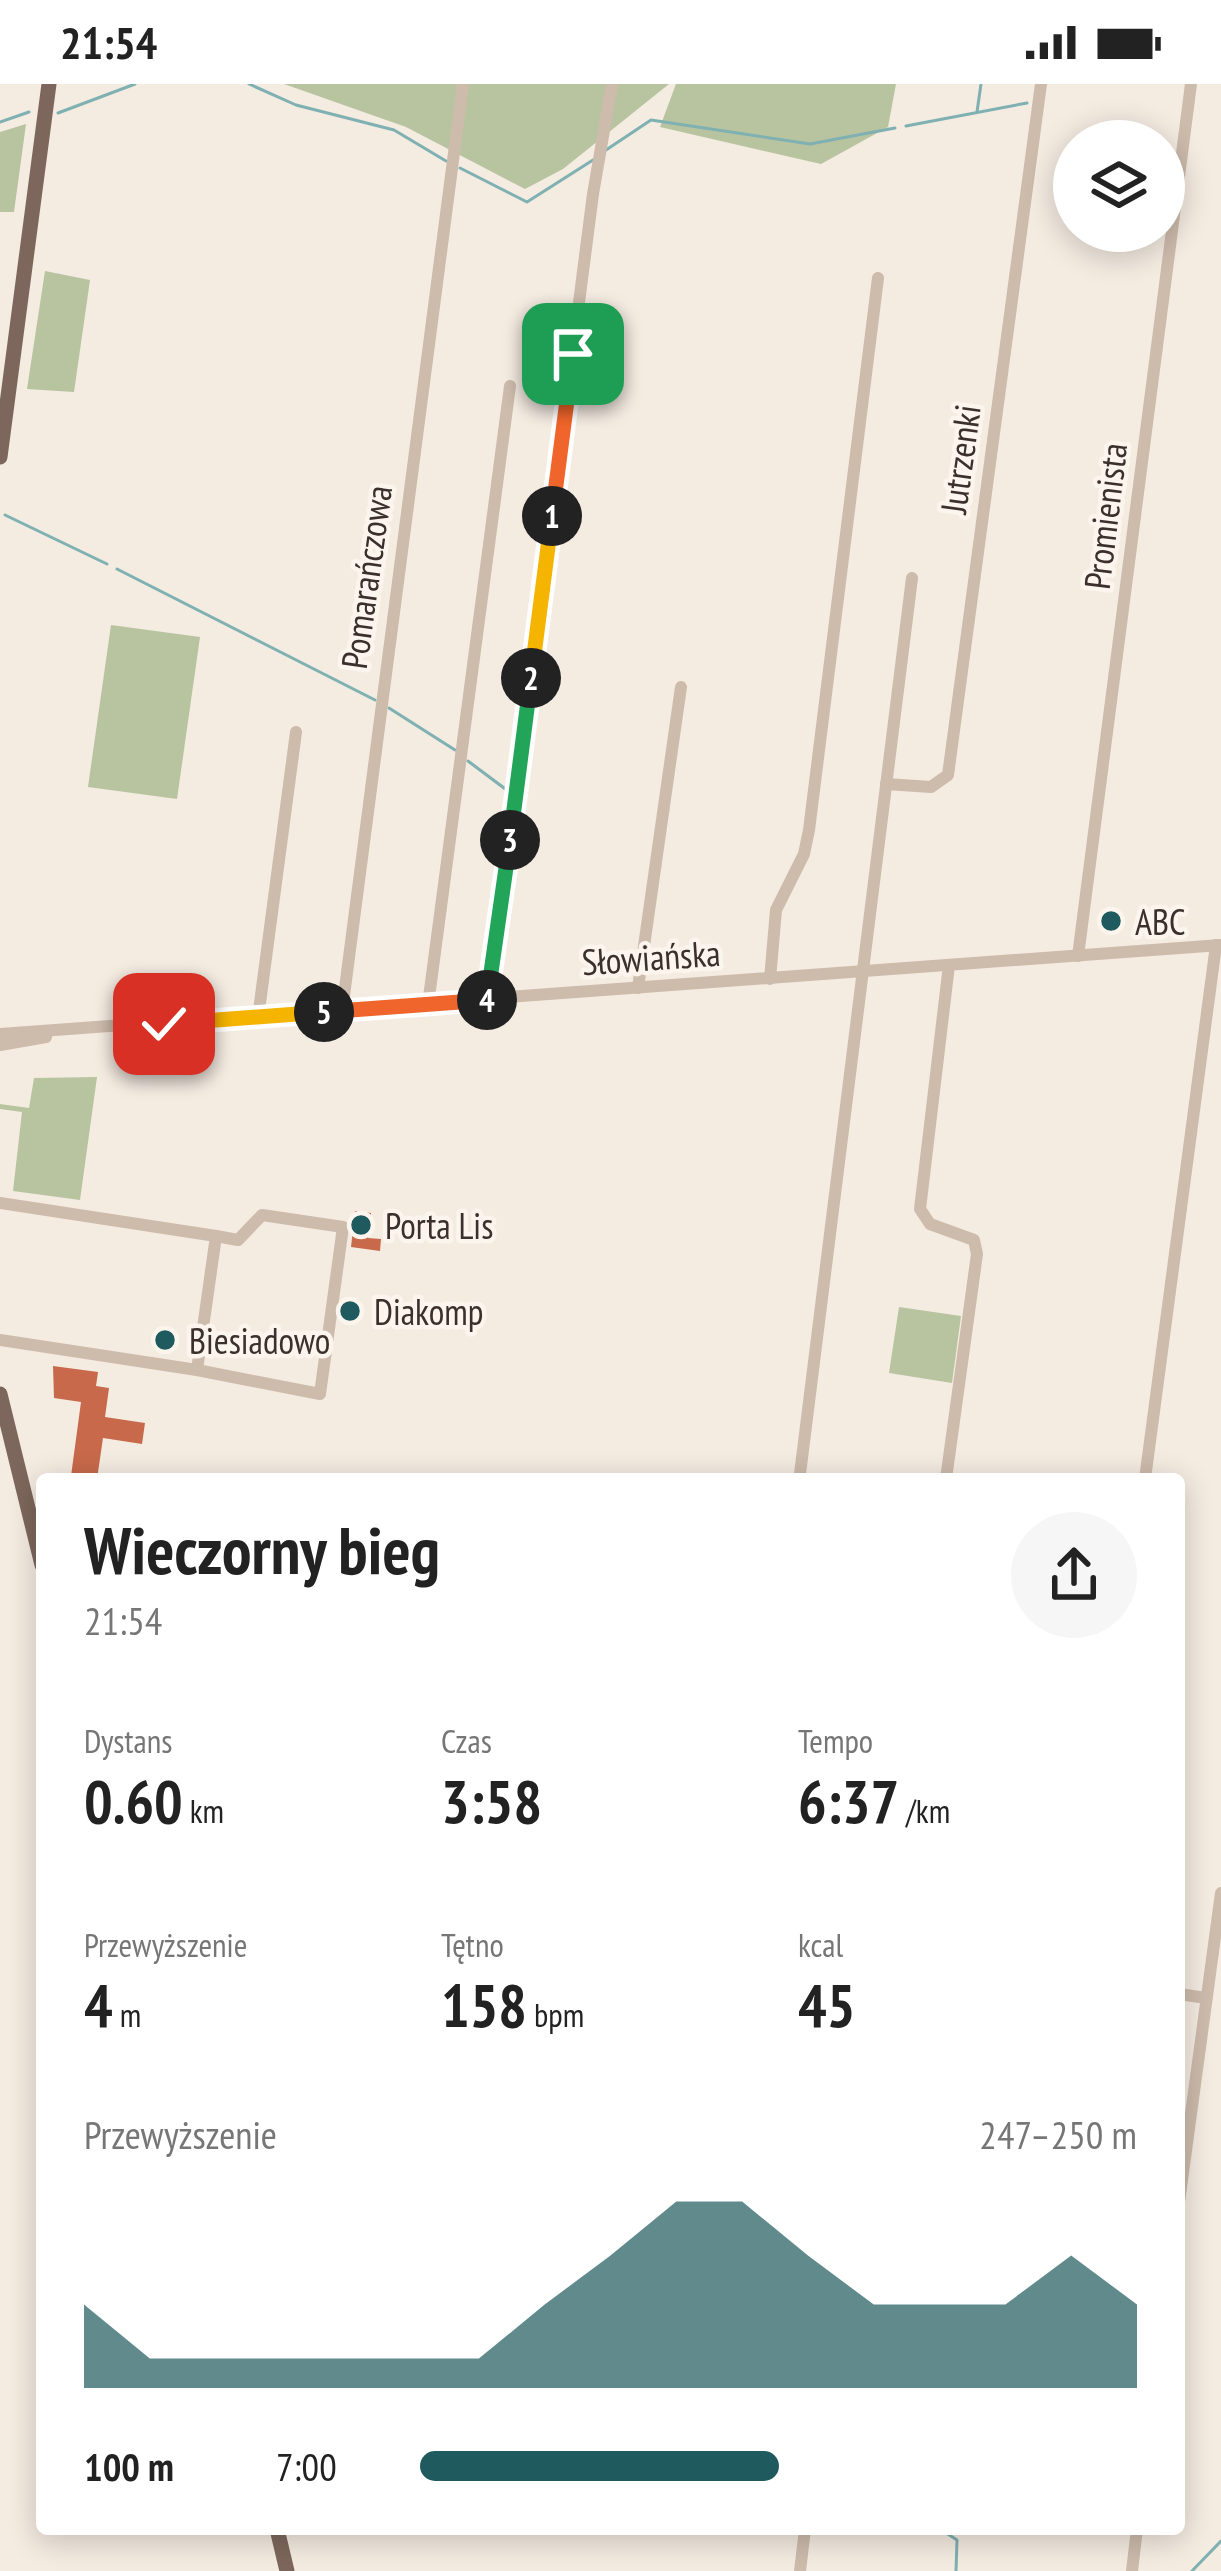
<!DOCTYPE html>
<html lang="pl">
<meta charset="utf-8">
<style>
:root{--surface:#fff;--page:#f6f6f6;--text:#222;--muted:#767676;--accent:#1f5a5e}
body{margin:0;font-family:"PT Sans Narrow",sans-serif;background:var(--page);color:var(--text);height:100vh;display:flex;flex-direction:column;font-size:45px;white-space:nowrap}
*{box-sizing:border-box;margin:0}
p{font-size:39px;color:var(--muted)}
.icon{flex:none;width:66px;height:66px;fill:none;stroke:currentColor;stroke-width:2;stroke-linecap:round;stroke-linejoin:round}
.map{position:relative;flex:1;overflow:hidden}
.panel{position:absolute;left:36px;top:1389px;width:1149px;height:1062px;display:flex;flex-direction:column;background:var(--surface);border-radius:12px;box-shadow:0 6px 30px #0003}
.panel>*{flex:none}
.fabs{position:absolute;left:1053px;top:36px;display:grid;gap:24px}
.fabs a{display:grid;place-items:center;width:132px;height:132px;border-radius:50%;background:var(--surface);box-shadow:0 6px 30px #0003;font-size:60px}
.pin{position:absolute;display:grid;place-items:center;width:102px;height:102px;color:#fff;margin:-51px;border-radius:24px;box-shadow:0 6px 18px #0006}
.km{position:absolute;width:60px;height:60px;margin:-30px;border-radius:50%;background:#222;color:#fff;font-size:33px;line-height:60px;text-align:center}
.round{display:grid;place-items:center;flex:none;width:126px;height:126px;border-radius:63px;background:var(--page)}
.headline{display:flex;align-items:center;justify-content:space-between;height:204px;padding:0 48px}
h1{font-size:66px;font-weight:700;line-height:90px}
.stats{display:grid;grid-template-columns:repeat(3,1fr);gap:18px;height:204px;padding:12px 48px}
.stats div{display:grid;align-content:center}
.stats b{font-size:60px;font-weight:700}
.stats small{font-size:33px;font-weight:400}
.stats p{font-size:33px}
.chart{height:336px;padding:24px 48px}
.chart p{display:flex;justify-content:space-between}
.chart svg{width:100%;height:216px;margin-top:12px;fill:var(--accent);opacity:.7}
ul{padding:0 48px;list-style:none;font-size:39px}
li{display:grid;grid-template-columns:192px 144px 1fr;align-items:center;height:90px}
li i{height:30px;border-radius:15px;background:var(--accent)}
.status{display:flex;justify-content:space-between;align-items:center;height:84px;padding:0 60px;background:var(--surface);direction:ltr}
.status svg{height:33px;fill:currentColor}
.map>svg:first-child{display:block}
.green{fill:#b8c4a0}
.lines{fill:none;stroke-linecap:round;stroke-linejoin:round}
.stream{stroke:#7fb0b2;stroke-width:3}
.building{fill:#c8694b}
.minor{stroke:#cdbbac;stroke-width:12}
.major{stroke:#7d675c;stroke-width:15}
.split-1-casing{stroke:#fff;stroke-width:24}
.split-2-casing{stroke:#fff;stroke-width:24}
.split-3-casing{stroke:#fff;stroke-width:24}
.split-4-casing{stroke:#fff;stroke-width:24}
.split-5-casing{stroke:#fff;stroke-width:24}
.split-6-casing{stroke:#fff;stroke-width:24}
.split-1{stroke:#f0652b;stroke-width:15}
.split-2{stroke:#f5b400;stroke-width:15}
.split-3{stroke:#22a559;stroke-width:15}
.split-4{stroke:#22a559;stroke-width:15}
.split-5{stroke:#f0652b;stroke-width:15}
.split-6{stroke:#f5b400;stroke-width:15}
.poi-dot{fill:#1f5a5e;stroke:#fbf5ee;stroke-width:4.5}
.labels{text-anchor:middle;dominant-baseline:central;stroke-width:9;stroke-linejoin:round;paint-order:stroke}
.street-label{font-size:36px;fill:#3b302b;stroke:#fbf5ee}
.poi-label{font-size:36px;fill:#3b302b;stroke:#fbf5ee;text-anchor:start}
</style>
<div class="status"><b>21:54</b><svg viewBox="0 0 49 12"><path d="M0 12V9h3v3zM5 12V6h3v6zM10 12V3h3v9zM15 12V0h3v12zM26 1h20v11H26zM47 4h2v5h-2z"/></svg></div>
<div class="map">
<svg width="1221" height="2487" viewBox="0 0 1221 2487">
<rect width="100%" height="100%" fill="#f4ebe1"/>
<g class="green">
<path d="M284,0H669L563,85L525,105L406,43Z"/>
<path d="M676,0H896L888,43L821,80L660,43Z"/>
<path d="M26,40L14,128H0V48Z"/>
<path d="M45,187L90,196L74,308L27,305Z"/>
<path d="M111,541L200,553L177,715L88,703Z"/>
<path d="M97,993L80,1116L13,1107L22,1028L0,1025V1020L29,1024L34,994Z"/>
<path d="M899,1223L961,1232L952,1299L889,1289Z"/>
</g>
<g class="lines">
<g class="stream">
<path d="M249,0L296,21L394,46L446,77"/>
<path d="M977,28L981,0"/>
<path d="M58,29L135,0"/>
<path d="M0,38L29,28"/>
<path d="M906,42L1027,19"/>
<path d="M606,66L651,36L810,60L895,44"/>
<path d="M460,84L527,118L593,76"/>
<path d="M5,431L107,480"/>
<path d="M117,485L375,616"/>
<path d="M389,624L455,666"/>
<path d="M468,677L512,710"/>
<path d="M940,2445L957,2456L956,2487"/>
<path d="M1192,2487L1221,2457"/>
</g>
</g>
<g class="building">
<path d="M355,1127L371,1129L368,1154L381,1155L380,1167L351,1163Z"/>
<path d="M53,1282L98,1288L96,1302L109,1304L105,1333L145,1339L142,1360L103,1354L97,1395L71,1392L81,1318L54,1314Z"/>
</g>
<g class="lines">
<g class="minor">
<path d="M886,700L931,703L948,691L1041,0"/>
<path d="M1078,872L1191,0"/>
<path d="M770,895L776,826L804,770L809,746L878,194"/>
<path d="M638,904L681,603"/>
<path d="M489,916L593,110L612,0"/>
<path d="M428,921L510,302"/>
<path d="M342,927L463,0"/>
<path d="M258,934L296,648"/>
<path d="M0,950L1221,861"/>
<path d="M0,961L46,953"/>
<path d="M0,1119L216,1152L197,1286L0,1256"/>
<path d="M197,1286L320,1310L343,1143L262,1131L238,1156L216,1152"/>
<path d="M800,1390L912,494"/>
<path d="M946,1395L977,1170L974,1156L930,1140L920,1125L949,881"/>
<path d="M1145,1395L1216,861"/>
<path d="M1179,1910L1206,1914"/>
<path d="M1179,2118L1221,1809"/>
<path d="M800,2487L805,2445"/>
<path d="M1132,2487L1137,2445"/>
</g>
<g class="major">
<path d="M0,373L49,0"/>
<path d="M0,1310L42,1481"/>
<path d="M277,2445L287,2487"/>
</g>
</g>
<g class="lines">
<defs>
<path id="split-1" d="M552,432L573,270"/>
<path id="split-2" d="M531,594L552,432"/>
<path id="split-3" d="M510,756L531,594"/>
<path id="split-4" d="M487,916L510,756"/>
<path id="split-5" d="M324,928L487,916"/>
<path id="split-6" d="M164,940L324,928"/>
</defs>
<use href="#split-1" class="split-1-casing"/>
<use href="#split-2" class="split-2-casing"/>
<use href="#split-3" class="split-3-casing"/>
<use href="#split-4" class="split-4-casing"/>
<use href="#split-5" class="split-5-casing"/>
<use href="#split-6" class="split-6-casing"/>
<use href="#split-1" class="split-1"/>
<use href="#split-2" class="split-2"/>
<use href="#split-3" class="split-3"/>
<use href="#split-4" class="split-4"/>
<use href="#split-5" class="split-5"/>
<use href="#split-6" class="split-6"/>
</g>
<g class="poi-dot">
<circle cx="1111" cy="837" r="12"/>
<circle cx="361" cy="1141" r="12"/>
<circle cx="350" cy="1227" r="12"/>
<circle cx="165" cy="1256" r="12"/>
</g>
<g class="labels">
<g class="street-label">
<text transform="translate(960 375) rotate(-82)">Jutrzenki</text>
<text transform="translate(1105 432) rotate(-83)">Promienista</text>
<text transform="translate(366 493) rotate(-82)">Pomarańczowa</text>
<text transform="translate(651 873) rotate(-4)">Słowiańska</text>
</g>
<g class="poi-label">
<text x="1135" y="837">ABC</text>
<text x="385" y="1141">Porta Lis</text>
<text x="374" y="1227">Diakomp</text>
<text x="189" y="1256">Biesiadowo</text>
</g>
</g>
</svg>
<div class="fabs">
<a><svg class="icon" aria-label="layers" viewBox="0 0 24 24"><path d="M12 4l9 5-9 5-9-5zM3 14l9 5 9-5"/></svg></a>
</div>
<div class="pin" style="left:573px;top:270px;background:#1e9e55"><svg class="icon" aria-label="arrive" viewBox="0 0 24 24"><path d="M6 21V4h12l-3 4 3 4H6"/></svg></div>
<div class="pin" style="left:164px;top:940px;background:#d93025"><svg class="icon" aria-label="check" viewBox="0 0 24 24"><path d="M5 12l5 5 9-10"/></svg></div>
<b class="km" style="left:552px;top:432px">1</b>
<b class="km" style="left:531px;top:594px">2</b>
<b class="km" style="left:510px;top:756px">3</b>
<b class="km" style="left:487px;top:916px">4</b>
<b class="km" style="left:324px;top:928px">5</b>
<section class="panel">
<div class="headline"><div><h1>Wieczorny bieg</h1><p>21:54</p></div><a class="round"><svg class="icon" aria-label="share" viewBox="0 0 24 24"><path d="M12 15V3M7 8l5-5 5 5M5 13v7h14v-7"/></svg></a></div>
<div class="stats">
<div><p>Dystans</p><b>0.60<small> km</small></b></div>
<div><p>Czas</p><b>3:58</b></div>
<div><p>Tempo</p><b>6:37<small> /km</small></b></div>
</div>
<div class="stats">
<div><p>Przewyższenie</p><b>4<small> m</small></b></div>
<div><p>Tętno</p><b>158<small> bpm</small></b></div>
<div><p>kcal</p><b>45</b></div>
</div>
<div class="chart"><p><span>Przewyższenie</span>247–250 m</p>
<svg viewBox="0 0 160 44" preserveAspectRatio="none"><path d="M0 44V27L10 38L20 38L30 38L40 38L50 38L60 38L70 27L80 17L90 6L100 6L110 17L120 27L130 27L140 27L150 17L160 27V44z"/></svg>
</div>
<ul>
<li><b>100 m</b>7:00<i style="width:50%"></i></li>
</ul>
</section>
</div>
